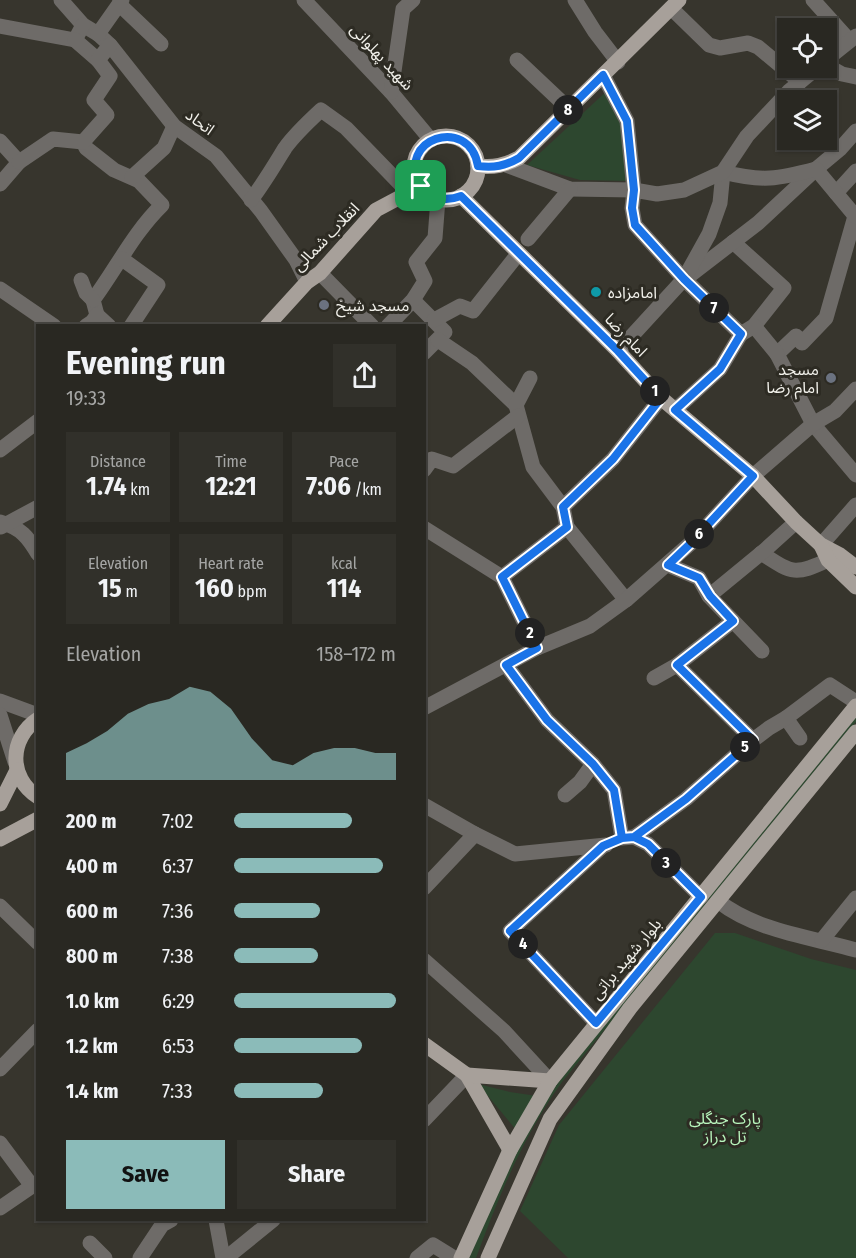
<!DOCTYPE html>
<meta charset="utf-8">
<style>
:root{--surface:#292822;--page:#31302a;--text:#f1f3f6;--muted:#a5a6a5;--line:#454440;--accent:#8bbbb9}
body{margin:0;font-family:"Fira Sans Condensed","Noto Sans Arabic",sans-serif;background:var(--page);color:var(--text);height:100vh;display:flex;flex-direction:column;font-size:22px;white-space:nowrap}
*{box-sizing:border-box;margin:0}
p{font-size:20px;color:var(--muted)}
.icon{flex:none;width:33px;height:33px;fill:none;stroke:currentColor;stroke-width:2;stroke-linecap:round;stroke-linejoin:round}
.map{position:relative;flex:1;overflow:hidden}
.side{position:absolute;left:36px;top:324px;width:390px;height:897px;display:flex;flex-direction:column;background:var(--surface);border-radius:0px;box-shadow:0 2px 4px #0004,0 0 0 2px var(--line)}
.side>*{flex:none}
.fabs{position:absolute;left:777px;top:18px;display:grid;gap:12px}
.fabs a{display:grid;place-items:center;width:60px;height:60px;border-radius:0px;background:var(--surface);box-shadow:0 2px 4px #0004,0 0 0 2px var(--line);font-size:30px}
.pin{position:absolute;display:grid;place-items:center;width:51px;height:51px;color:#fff;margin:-26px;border-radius:12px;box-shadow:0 3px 9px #0006}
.km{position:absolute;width:30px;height:30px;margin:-15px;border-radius:50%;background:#222;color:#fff;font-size:16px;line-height:30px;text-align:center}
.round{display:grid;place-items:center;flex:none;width:63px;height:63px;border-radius:0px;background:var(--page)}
.head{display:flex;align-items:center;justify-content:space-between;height:102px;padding:0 30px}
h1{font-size:33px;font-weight:700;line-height:45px}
.figures{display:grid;grid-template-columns:repeat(3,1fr);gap:9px;height:102px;padding:6px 30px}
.figures div{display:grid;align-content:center;border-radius:0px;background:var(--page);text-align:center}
.figures b{font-size:26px;font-weight:700}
.figures small{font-size:16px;font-weight:400}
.figures p{font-size:16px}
.chart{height:168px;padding:12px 30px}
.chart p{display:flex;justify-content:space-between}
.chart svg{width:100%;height:108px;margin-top:6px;fill:var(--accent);opacity:.7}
.button{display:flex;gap:12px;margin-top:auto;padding:12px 30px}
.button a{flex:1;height:69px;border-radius:0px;background:var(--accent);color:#111;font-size:24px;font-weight:700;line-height:69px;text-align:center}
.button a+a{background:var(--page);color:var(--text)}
ul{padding:0 30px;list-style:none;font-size:20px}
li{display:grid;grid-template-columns:96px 72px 1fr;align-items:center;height:45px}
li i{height:15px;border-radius:8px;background:var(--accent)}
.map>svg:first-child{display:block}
.green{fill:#2d472f}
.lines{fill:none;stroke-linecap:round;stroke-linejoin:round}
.minor{stroke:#6e6b68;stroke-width:15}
.major{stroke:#a7a09a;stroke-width:15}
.route-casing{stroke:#fff;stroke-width:12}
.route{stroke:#1a73e8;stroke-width:8}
.culture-dot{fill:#0f9aa8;stroke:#2d2b23;stroke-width:2}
.worship-dot{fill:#6b7280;stroke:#2d2b23;stroke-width:2}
.labels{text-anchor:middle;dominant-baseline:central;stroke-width:6;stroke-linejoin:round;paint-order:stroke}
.street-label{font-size:16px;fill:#f1f0ea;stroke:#2d2b23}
.poi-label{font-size:16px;fill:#f1f0ea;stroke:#2d2b23;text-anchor:start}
.park-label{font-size:16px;fill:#b8f5bc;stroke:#2d2b23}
</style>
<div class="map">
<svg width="856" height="1258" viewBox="0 0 856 1258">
<rect width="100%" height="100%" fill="#37352d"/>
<g class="green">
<path d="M610,88L622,115L630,181L580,180L527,165Z"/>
<path d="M856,714V722L849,731L562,1082C523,1136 499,1196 476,1258H469L496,1185L540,1105Z"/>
<path d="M715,933H735L811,959L856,970V1258H568L520,1211L559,1125Z"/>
<path d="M478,1084L510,1092L537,1096L517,1131Z"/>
</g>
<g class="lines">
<g class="minor">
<path d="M61,0L83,25L98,34L110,45L174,126L216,156L261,211L296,260L307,282"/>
<path d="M304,0L391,92L431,140"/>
<path d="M575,0L595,32L618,62"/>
<path d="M813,0L849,40"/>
<path d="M119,4L161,44"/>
<path d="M671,8L709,45L720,48L748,43L758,47L800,82"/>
<path d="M0,26L75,40L83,25"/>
<path d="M98,34L122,0"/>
<path d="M75,40L98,60"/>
<path d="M517,60L569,109"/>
<path d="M826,60L856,36"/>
<path d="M826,65L842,74L856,77"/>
<path d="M391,92L403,9L413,0"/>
<path d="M0,141L19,162L0,184"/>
<path d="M83,142L86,148L114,170L139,181L162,205C134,232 116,269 93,300L97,315"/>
<path d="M19,162L53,139L83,142L107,115L94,100L110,76L98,60L110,45"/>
<path d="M506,165L570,189L634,190L627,121L603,75"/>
<path d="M132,177L164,148L174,126"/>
<path d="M836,193L856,171"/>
<path d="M251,200C264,183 274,166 285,148C295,134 308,122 321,110L346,128L409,193"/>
<path d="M855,216L826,318L802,343L796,336L777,354L813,424L856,475"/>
<path d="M528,239L570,189"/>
<path d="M733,242L784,288L754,326L741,334"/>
<path d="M122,259L158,285L131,326"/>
<path d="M320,273L372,326"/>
<path d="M689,276L758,223L816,169L840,149L856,131"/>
<path d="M684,279L709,234L720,203L723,172C762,182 778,179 816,169L856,217"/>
<path d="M81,280L86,293L93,300"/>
<path d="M0,289L54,326"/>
<path d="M413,300L445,332L424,353"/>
<path d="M434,320L460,306L473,311L518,254"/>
<path d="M86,326L92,322L97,315L109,326"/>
<path d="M388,326L413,300L425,281L416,262L435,238L438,199"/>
<path d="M754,326L777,354"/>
<path d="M438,340L472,363L516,405"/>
<path d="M618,351L684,279L635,225L632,208L634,190L657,194L684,190L723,172L747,136L789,91L817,68"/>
<path d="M530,378L516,405L533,467L563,507L567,527L626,600"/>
<path d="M675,410L720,369L741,334L684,279"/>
<path d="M0,450L38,421"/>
<path d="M424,470L432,459L453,466L518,416"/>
<path d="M563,507L613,459L661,398"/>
<path d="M0,522C21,528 28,537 38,554"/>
<path d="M1,527L38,507"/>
<path d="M424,528L502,577L537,648"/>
<path d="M821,545L856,505"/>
<path d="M761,553C792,573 794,576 828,560"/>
<path d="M668,565L699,578L709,596L762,651"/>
<path d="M502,577L567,527"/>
<path d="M709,596L765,550L796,522"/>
<path d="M506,665L547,720L593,764L614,790L622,838L634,837L648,844L701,897"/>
<path d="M677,665L753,740"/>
<path d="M654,678L677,665L733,621"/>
<path d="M0,701L38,715"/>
<path d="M424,708L537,648L590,626L626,600L691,543L753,476L813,424L835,411L856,389"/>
<path d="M0,715L15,762"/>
<path d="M786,718L800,738"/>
<path d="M565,795L580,782L593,764"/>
<path d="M424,805L475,834"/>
<path d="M634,837L686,799L753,740L769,728L786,718L830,685L856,702"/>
<path d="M424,888L475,834L515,854L606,845"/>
<path d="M718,901C756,931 810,937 856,950"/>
<path d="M0,906L38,943"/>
<path d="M822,940L856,898"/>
<path d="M424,960L504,1031L550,1081"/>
<path d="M596,1023L510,931L603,846"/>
<path d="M0,1069L38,1030"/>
<path d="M424,1120L467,1075"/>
<path d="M0,1143L32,1186"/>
<path d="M0,1208L38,1182"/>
<path d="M216,1220L223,1258"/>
<path d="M90,1243L105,1258"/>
<path d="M140,1258L162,1225L171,1220"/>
<path d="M226,1258L273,1220"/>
<path d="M417,1258L433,1245L454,1258"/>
</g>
<g class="major">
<circle cx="446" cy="168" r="32"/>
<path d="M478,166C494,168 505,165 519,158L679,0"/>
<path d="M461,196L618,351L661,398L753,476L796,522L821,545L840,555L856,567"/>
<path d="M267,326L307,282L320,273L376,210L421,186"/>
<path d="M821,545L828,560L856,587"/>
<path d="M38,719C9,738 8,778 38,797"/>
<path d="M0,804L17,770"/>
<path d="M0,839L38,819"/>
<path d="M424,1044L467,1075L510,1150"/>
<path d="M467,1075L550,1081"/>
<path d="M461,1258L510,1150L550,1081L856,706"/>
<path d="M488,1258L550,1119L630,1008L856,732"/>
</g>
</g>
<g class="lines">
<defs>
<path id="route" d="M421,186C432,199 445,202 461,196L618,351L661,398L613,459L563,507L567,527L502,577L537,648L506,665L547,720L593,764L614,790L622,838L634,837L648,844L701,897L596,1023L510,931L603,846L622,838L634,837L686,799L753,740L677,665L733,621L710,596L699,578L668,565L691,543L753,476L675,410L720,369L741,334L684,279L635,225L632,208L634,190L627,121L603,75L519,158C505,166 494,168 478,166C469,114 394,139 421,186"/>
</defs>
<use href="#route" class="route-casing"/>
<use href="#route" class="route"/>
</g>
<circle class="culture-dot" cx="596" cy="292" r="6"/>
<g class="worship-dot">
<circle cx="324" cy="305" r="6"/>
<circle cx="831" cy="378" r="6"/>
</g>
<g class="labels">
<g class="street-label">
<text transform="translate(382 57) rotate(47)">شهید پهلوانی</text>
<text transform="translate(200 122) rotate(37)">اتحاد</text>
<text transform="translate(326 237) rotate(-46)">انقلاب شمالی</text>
<text transform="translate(626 335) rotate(46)">امام رضا</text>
<text transform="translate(626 959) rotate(-50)">بلوار شهید براتی</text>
</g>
<g class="poi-label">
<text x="608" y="292">امامزاده</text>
<text x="336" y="305">مسجد شیخ</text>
<text x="819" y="369" text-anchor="end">مسجد<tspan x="819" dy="18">امام رضا</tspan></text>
</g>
<g class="park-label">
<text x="725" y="1118">پارک جنگلی<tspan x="725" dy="18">تل دراز</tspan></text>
</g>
</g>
</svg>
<div class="fabs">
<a><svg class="icon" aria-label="locate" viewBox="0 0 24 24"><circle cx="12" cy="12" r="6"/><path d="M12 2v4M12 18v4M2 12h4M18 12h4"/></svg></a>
<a><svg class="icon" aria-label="layers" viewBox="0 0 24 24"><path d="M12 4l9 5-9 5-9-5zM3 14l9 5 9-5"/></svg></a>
</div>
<div class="pin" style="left:421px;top:186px;background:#1e9e55"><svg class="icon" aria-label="arrive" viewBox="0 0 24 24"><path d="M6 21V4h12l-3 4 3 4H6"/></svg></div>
<b class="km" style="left:655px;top:391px">1</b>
<b class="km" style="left:530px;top:633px">2</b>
<b class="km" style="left:666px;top:863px">3</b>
<b class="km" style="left:523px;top:944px">4</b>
<b class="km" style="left:745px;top:747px">5</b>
<b class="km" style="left:699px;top:534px">6</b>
<b class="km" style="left:714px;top:308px">7</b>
<b class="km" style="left:568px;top:110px">8</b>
<section class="side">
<div class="head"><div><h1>Evening run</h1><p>19:33</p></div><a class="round"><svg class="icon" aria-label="share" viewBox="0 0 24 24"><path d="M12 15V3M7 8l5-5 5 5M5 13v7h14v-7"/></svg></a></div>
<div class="figures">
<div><p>Distance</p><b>1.74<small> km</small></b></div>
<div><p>Time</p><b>12:21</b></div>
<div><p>Pace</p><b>7:06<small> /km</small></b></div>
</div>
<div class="figures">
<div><p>Elevation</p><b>15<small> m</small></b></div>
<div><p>Heart rate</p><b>160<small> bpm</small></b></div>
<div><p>kcal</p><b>114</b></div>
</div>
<div class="chart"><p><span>Elevation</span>158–172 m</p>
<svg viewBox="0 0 160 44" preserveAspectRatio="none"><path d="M0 44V33L10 29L20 24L30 17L40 13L50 11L60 6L70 8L80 15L90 27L100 36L110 38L120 33L130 31L140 31L150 33L160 33V44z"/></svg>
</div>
<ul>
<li><b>200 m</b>7:02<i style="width:73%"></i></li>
<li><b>400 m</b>6:37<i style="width:92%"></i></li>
<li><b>600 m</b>7:36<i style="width:53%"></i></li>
<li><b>800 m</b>7:38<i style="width:52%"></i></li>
<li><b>1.0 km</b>6:29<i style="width:100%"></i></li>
<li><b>1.2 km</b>6:53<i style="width:79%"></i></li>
<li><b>1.4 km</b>7:33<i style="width:55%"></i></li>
</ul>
<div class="button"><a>Save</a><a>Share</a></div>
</section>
</div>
